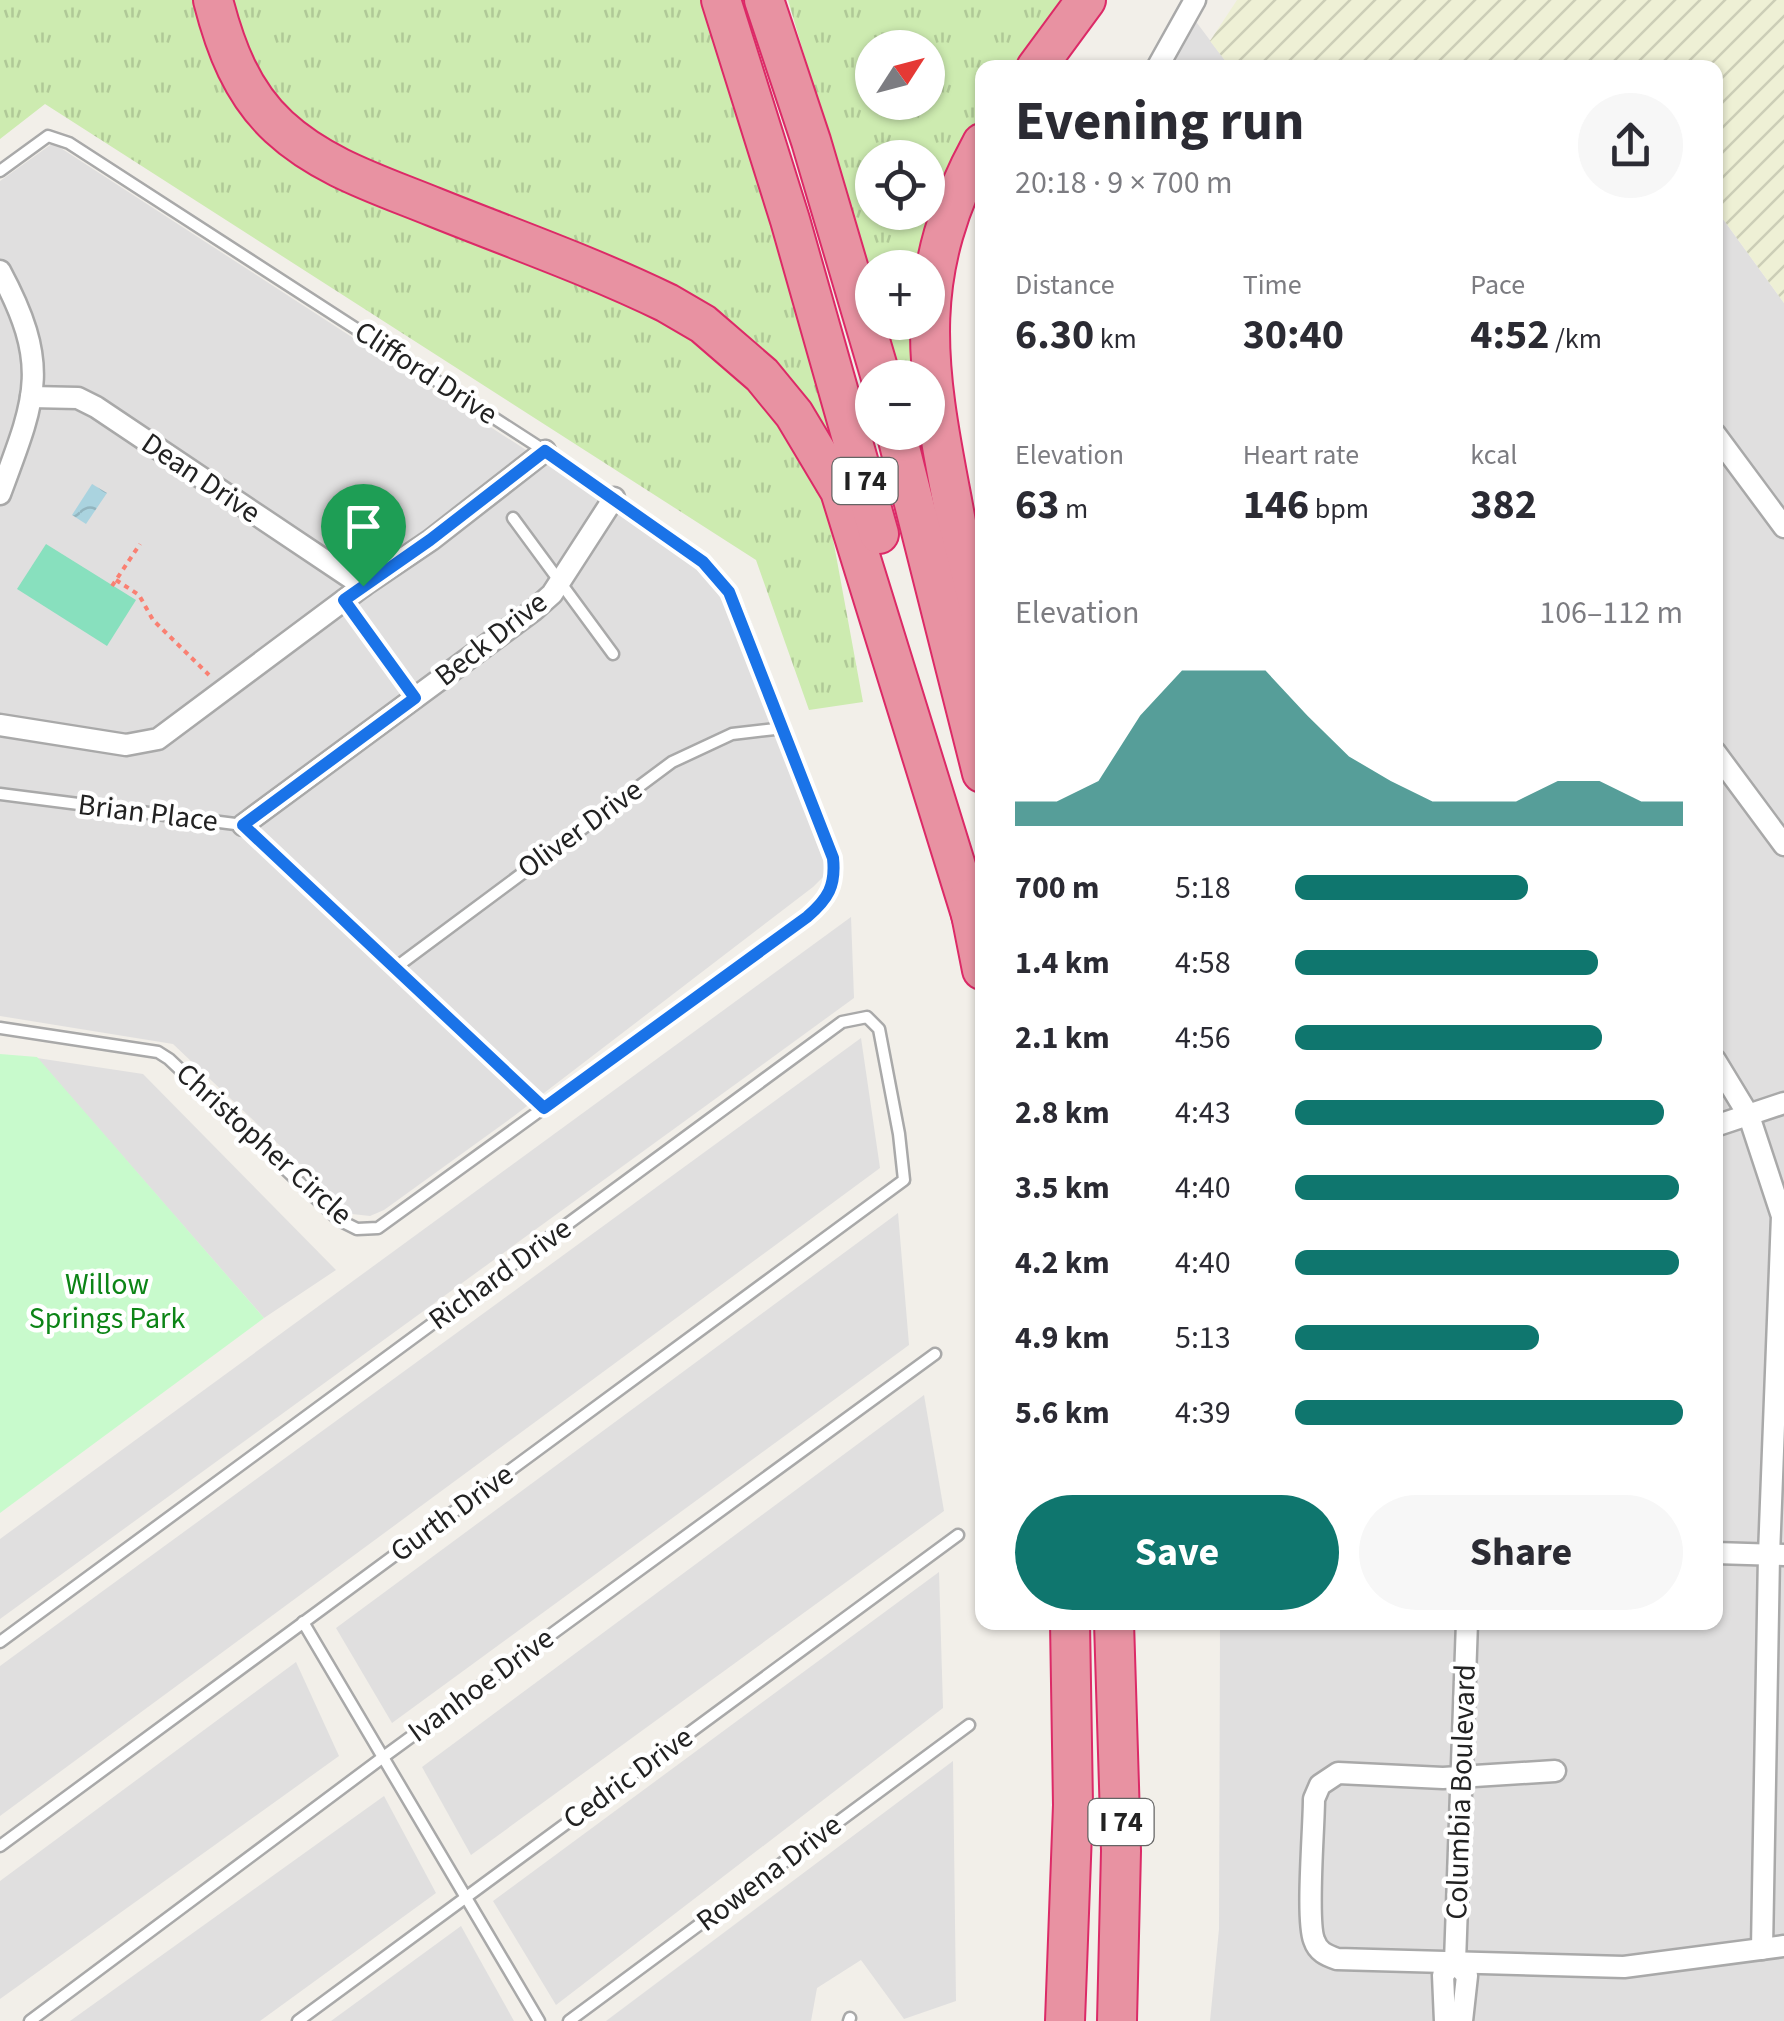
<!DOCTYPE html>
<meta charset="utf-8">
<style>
:root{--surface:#fff;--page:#f7f7f7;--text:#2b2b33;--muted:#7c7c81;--accent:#0f766e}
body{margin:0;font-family:"Source Sans 3",sans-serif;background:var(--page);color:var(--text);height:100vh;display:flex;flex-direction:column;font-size:38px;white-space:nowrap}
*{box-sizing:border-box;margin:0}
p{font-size:32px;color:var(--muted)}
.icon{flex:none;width:55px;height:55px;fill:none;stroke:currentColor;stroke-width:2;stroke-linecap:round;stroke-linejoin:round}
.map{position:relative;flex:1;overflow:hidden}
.side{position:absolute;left:975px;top:60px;width:748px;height:1570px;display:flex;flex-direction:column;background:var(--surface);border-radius:20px;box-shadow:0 2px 8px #0004}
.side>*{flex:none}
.needle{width:65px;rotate:54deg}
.tools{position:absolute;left:855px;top:30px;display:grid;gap:20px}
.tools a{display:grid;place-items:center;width:90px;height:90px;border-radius:50%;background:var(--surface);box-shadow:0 2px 8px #0004;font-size:50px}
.pin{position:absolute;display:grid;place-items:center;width:85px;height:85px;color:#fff;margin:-102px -42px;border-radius:50% 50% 50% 0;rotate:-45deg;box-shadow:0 0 10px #0007}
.pin .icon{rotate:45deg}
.round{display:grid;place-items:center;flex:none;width:105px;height:105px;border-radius:52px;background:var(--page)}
.overview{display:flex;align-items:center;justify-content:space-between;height:170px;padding:0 40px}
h1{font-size:55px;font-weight:700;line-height:75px}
.figures{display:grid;grid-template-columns:repeat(3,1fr);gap:15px;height:170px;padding:10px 40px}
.figures div{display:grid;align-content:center}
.figures b{font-size:42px;font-weight:700}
.figures small{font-size:28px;font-weight:400}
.figures p{font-size:28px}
.chart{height:280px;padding:20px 40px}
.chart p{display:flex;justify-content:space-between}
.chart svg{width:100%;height:180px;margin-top:10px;fill:var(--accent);opacity:.7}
.cta{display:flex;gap:20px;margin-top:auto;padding:20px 40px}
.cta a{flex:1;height:115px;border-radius:60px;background:var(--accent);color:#fff;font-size:40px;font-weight:700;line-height:115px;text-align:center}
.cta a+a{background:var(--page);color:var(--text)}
ul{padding:0 40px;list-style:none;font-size:32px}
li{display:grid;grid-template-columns:160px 120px 1fr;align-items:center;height:75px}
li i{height:25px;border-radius:12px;background:var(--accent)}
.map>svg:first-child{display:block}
.residential{fill:#e0dfdf}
.farmland{fill:url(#farmland-furrows)}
.grass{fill:url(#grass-tufts);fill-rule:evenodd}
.park{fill:#c8facc}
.pitch{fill:#88e0be}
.water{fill:url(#water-waves)}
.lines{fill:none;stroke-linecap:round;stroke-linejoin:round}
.lane-casing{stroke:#a9a9a9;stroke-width:15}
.street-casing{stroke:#a9a9a9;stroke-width:25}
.highway-casing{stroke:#dc2a67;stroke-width:42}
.path{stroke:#fa8072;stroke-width:4;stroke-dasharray:5 5;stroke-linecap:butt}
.lane{stroke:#fff;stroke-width:10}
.street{stroke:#fff;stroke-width:20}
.highway{stroke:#e892a2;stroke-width:38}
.route-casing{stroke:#fff;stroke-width:20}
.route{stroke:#1a73e8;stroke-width:12}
.labels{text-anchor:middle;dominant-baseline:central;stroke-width:9;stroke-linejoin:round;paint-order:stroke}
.shield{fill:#fff;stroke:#646464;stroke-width:2.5}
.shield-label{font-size:28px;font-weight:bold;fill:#222}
.street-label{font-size:30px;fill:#222;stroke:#fff}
.park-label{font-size:30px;fill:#0c8416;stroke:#fff}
</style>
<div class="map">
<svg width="1784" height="2021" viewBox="0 0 1784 2021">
<defs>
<pattern id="farmland-furrows" width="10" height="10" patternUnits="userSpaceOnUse" patternTransform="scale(2.5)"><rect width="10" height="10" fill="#eef0d5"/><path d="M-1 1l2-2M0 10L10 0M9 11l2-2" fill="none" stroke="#ccceb7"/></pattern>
<pattern id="grass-tufts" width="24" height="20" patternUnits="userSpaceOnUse" patternTransform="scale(2.5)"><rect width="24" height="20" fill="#cdebb0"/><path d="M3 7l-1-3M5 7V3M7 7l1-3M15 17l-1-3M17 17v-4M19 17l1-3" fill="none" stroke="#b0c997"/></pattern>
<pattern id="water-waves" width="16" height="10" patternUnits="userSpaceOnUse" patternTransform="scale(2.5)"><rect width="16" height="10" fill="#aad3df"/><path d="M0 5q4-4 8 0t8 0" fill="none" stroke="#92b5bf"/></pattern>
</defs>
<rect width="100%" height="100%" fill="#f2efe9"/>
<g class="residential">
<path d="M1194,19L1230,67L1167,68Z"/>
<path d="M53,143L623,513L691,563L717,592L730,615L824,862V876L813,887L514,1116L384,1210L370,1216L352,1214L173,1044L0,1016V181Z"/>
<path d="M1715,208L1784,303V2021H1210L1219,1929L1220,1623L1715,1622Z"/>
<path d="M851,917L854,998L0,1619V1539Z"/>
<path d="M861,1038L880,1168L0,1816V1666Z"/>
<path d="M37,1058L143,1074L336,1270L264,1318Z"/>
<path d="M898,1213L909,1345L392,1723L336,1628Z"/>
<path d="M924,1395L944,1511L471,1855L422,1767Z"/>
<path d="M939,1572L943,1708L556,2005L493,1901Z"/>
<path d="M296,1662L339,1756L0,1999V1881Z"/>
<path d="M953,1761L956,2001L904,2019L861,1960L817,1988L811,2021H606Z"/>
<path d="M384,1796L436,1893L260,2021H70Z"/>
<path d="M461,1926L514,2021H331Z"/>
</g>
<path class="farmland" d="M1237,0H1784V303L1715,208V68L1230,67L1210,41Z"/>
<g class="grass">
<path d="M0,0H199L234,96L675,322L736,367L822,479L863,702L809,710L756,560L45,104L0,139Z"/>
<path d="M224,0H703L841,460L768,365L331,153L262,93Z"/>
<path d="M788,0H1072L1021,67L982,68V124L967,150L925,267L872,268V284ZM872,48H928V102H872ZM872,158H928V212H872Z"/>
<path d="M884,323H921L922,377H900Z"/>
</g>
<path class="park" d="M0,1054L37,1057L264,1318L0,1513Z"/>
<path class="pitch" d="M46,544L136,600L107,646L17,589Z"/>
<path class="water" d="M92,484L107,493L86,524L72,515Z"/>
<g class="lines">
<defs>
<g id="lane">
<path d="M0,171L48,136L69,143L545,451L703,562L718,578L738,609L833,857C836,886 828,899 807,917L378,1228L357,1229L339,1220L169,1059L158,1052L0,1028"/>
<path d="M513,518L613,654"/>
<path d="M344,600L415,697"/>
<path d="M0,794L243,825L544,1108"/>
<path d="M395,968L672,762L732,734L784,728"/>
<path d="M303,1622L539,2021"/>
<path d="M0,1642L842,1022L867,1017L879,1029L899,1134L904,1180L0,1846"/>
<path d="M30,2021L382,1758L935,1354"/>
<path d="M298,2021L958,1535"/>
<path d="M569,2021L969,1725"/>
<path d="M849,2021L850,2018"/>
</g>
<g id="street">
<path d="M1157,68L1195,0"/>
<path d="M0,271C51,366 36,398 0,494"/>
<path d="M31,397L78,398L96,407L363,586"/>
<path d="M1715,434L1784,527"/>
<path d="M0,725L126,745L158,739L363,586L431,540L545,451"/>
<path d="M1715,752L1784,845"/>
<path d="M243,825L534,610L552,594L614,498"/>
<path d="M1715,1060L1749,1116L1782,1216L1769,1555L1762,1949"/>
<path d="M1715,1126L1784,1103"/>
<path d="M1715,1553L1784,1555"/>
<path d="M1555,1771L1443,1778L1338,1773L1320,1785L1314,1799C1314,1828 1306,1919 1314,1940C1318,1952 1326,1955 1337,1959L1624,1967L1784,1946"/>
<path d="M1455,1962L1467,1976L1462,2021"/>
<path d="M1445,2021L1443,1975L1455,1962L1467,1622"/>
</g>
<g id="highway">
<path d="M213,0C225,47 242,93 279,127C322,167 380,185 434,207C511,238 591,266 667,303L703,324L762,375L794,414L840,491L973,921"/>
<path d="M721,0L790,220L879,534"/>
<path d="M764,0L811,141L881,378"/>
<path d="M1036,68L1086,0"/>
<path d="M982,143C911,273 925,361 952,500C962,555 972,610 982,666"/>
<path d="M896,432L982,773"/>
<path d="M968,899L982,970"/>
<path d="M1114,1622L1121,1851L1117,2021"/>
<path d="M1065,2021L1073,1805L1070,1622"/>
</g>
</defs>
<use href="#lane" class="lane-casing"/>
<use href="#street" class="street-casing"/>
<use href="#highway" class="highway-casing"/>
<g class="path">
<path d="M116,580L139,595L153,620L209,675"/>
<path d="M112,586L140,544"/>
</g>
<use href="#lane" class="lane"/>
<use href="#street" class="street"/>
<use href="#highway" class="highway"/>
</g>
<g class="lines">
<defs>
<path id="route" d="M545,451L703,562L729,592L833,858C836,886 828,899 807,917L544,1108L243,825L415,698L344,600L430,540Z"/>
</defs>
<use href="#route" class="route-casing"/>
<use href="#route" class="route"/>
</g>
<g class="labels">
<g class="shield">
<rect x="832.5" y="458" width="65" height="46" rx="8"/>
<rect x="1088.5" y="1799" width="65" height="46" rx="8"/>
</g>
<g class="shield-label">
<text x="865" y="481">I 74</text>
<text x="1121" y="1822">I 74</text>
</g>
<g class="street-label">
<text transform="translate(426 373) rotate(33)">Clifford Drive</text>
<text transform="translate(201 478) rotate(34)">Dean Drive</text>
<text transform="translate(491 639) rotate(-38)">Beck Drive</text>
<text transform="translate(148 813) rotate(7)">Brian Place</text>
<text transform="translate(580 829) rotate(-36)">Oliver Drive</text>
<text transform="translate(264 1144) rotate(42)">Christopher Circle</text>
<text transform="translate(500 1274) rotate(-36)">Richard Drive</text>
<text transform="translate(452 1513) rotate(-36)">Gurth Drive</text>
<text transform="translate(481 1685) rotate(-36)">Ivanhoe Drive</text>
<text transform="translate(628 1778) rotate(-36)">Cedric Drive</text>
<text transform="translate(1461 1792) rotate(-88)">Columbia Boulevard</text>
<text transform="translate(769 1873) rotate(-37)">Rowena Drive</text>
</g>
<g class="park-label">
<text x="107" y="1284">Willow<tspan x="107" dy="34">Springs Park</tspan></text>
</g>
</g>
</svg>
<div class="tools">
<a><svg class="needle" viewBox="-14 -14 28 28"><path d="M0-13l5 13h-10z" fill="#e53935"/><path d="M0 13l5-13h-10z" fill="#7c7c81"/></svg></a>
<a><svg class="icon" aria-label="locate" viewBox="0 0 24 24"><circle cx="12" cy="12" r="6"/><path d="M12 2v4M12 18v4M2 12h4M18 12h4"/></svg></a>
<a>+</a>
<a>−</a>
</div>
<div class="pin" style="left:363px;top:586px;background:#1e9e55"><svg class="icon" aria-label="arrive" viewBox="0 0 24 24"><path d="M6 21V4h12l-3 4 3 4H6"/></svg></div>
<section class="side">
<div class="overview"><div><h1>Evening run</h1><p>20:18 · 9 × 700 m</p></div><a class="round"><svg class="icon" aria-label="share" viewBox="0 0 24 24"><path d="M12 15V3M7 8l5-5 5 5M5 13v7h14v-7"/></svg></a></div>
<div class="figures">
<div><p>Distance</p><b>6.30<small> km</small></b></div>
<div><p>Time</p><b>30:40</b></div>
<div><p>Pace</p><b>4:52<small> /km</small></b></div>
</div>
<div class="figures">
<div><p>Elevation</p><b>63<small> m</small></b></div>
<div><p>Heart rate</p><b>146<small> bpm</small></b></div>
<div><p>kcal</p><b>382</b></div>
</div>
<div class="chart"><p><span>Elevation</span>106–112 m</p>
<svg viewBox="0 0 160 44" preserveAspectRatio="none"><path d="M0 44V38L10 38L20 33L30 17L40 6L50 6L60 6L70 17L80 27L90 33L100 38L110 38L120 38L130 33L140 33L150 38L160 38V44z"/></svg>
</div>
<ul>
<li><b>700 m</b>5:18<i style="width:60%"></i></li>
<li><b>1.4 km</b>4:58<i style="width:78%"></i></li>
<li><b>2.1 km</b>4:56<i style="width:79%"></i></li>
<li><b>2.8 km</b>4:43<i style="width:95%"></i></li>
<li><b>3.5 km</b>4:40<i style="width:99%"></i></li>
<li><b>4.2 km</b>4:40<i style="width:99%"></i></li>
<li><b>4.9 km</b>5:13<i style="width:63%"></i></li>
<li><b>5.6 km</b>4:39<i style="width:100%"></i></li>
</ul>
<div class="cta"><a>Save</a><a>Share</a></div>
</section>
</div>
